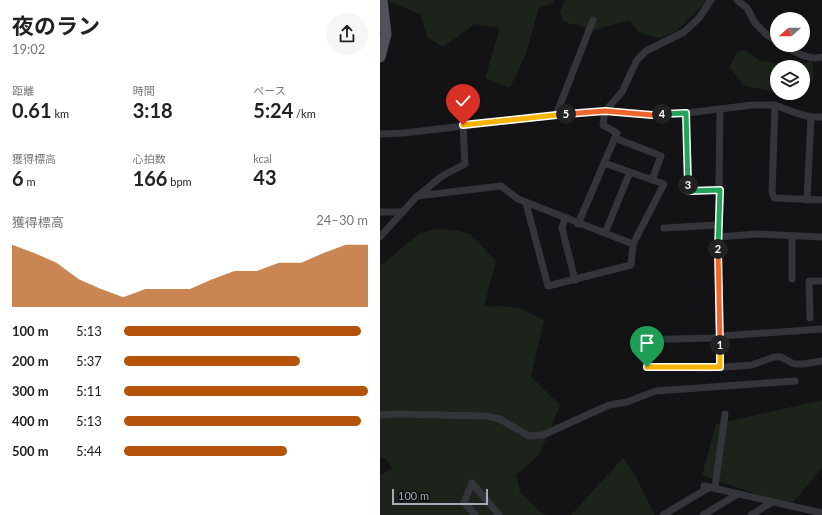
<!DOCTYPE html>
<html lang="ja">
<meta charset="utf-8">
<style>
:root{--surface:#fff;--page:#f6f6f6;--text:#222;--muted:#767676;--accent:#b45309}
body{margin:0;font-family:Lato,"Noto Sans JP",sans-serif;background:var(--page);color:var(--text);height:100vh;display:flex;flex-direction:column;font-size:15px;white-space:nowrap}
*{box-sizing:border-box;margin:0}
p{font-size:13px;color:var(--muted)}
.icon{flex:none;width:22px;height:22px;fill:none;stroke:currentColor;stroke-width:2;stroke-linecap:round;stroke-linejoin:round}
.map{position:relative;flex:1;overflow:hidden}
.sheet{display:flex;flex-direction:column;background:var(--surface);width:380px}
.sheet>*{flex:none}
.needle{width:26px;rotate:249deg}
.fabs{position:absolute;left:390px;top:12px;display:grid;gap:8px}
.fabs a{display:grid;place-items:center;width:40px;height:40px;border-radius:50%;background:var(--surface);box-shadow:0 2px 6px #0003;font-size:20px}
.scale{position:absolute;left:12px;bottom:10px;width:96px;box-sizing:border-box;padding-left:4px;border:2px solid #a3abb6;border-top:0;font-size:11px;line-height:14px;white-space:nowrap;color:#a3abb6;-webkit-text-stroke:3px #0e0e10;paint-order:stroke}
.pin{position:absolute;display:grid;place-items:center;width:34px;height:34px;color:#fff;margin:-41px -17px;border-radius:50% 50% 50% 0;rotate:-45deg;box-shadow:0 0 4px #0007}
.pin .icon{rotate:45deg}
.km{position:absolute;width:20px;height:20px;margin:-10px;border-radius:50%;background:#222;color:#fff;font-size:11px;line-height:20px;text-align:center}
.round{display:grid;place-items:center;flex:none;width:42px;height:42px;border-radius:21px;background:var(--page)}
.overview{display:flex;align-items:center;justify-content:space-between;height:68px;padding:0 12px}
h1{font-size:22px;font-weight:700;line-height:30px}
.stats{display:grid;grid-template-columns:repeat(3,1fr);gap:6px;height:68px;padding:4px 12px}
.stats div{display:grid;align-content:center}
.stats b{font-size:20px;font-weight:700}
.stats small{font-size:11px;font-weight:400}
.stats p{font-size:11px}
.chart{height:112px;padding:8px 12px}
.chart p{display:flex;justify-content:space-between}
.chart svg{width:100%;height:72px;margin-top:4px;fill:var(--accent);opacity:.7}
ul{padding:0 12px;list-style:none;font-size:13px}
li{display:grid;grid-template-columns:64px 48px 1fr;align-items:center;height:30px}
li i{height:10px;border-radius:5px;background:var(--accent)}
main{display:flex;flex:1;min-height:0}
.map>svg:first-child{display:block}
.green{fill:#1b231b}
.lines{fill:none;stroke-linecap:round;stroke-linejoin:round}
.minor{stroke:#33353a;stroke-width:7}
.primary{stroke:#4f5359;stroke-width:11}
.split-1-casing{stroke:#fff;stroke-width:8}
.split-2-casing{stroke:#fff;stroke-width:8}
.split-3-casing{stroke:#fff;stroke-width:8}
.split-4-casing{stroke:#fff;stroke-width:8}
.split-5-casing{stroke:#fff;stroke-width:8}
.split-6-casing{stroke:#fff;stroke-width:8}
.split-1{stroke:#f5b400;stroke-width:5}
.split-2{stroke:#f0652b;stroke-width:5}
.split-3{stroke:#22a559;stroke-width:5}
.split-4{stroke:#22a559;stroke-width:5}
.split-5{stroke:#f0652b;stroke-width:5}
.split-6{stroke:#f5b400;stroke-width:5}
</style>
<main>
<section class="sheet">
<div class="overview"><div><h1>夜のラン</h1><p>19:02</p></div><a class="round"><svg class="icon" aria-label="share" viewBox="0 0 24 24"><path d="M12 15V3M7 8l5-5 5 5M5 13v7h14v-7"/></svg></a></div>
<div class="stats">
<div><p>距離</p><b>0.61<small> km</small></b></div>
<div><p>時間</p><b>3:18</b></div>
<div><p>ペース</p><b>5:24<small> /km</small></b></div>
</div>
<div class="stats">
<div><p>獲得標高</p><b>6<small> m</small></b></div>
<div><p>心拍数</p><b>166<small> bpm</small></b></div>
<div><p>kcal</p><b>43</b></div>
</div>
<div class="chart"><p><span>獲得標高</span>24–30 m</p>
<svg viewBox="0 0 160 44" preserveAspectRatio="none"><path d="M0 44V6L10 11L20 17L30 27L40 33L50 38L60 33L70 33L80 33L90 27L100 22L110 22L120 17L130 17L140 11L150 6L160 6V44z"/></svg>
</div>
<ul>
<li><b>100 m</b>5:13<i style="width:97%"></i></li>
<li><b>200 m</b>5:37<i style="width:72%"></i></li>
<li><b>300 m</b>5:11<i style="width:100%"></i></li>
<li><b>400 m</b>5:13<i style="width:97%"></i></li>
<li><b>500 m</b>5:44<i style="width:67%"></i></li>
</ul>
</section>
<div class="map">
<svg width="442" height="515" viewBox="0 0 442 515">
<rect width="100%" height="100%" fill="#131315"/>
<g class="green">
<path d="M9,0H174L173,3L159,8L146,53L130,88L105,78L120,28L95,24L63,47L47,37L40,14L10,2Z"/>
<path d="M185,0H326L325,3L296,31L280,38L259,33L249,20L215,30L184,22L180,12Z"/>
<path d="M365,50L379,60L414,67H397V93H411L405,95L364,85L349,67L357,52Z"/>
<path d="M432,60L434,79L423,89V67H418Z"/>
<path d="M59,229L79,231L90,234L116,261L104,307L121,306L139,308L164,320L151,376L180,405L160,454L136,475L140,492L160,512L170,515H0V475L12,469L7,460L0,457V266L40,233Z"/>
<path d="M442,400V468L410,506L322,475L336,424Z"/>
<path d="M243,458L257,479L275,515H191Z"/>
</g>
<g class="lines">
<g class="minor">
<path d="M357,0L367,8L375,23L387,35L397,42"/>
<path d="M402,45C414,51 428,61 442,57"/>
<path d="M395,105L392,192L394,198L442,200"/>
<path d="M340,110L338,260L340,367"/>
<path d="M306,113L309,191L340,190"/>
<path d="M176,115L213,20"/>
<path d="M0,134L24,133L176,115L225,111L272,115L306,113L373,105H395L416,113L431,117H442"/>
<path d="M235,138L281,156L272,180"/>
<path d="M38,196L62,176L85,164L83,125"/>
<path d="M427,200L431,117"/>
<path d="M146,203L168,286L251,265L253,244L284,184L224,163"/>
<path d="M0,212H23"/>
<path d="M185,219L182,228L195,280"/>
<path d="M198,224L237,133L223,125L225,111L242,92L257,60L266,51L304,32L319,18L331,0"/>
<path d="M284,228L338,225"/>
<path d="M225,233L250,172"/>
<path d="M412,236V279"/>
<path d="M0,237L37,196L121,186L138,199L253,244"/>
<path d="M338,237L377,234L442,237"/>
<path d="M430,318L429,281H442"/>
<path d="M442,329L342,336L333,338L256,340L267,367L331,368L372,365L394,357H401L414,364H423L442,361"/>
<path d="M0,415L16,414L106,416L120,419L149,436L163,435L229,405L247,402L276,391L415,381"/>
<path d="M324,486L442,513"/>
<path d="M335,488L345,414"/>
<path d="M95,515L84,502L92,483L119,515"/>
<path d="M283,515L330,487"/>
<path d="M323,515L358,494"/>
<path d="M371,515L392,502"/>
</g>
<path class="primary" d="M0,57L6,34L2,0"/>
</g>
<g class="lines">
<defs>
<path id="split-1" d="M267,367H340V345"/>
<path id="split-2" d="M338,249L340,345"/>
<path id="split-3" d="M308,185L309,191L340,190L338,249"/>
<path id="split-4" d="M282,114L306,113L308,185"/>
<path id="split-5" d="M186,114L225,111L272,115L282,114"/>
<path id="split-6" d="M83,125L186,114"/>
</defs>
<use href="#split-1" class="split-1-casing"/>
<use href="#split-2" class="split-2-casing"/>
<use href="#split-3" class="split-3-casing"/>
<use href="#split-4" class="split-4-casing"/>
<use href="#split-5" class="split-5-casing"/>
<use href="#split-6" class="split-6-casing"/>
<use href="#split-1" class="split-1"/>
<use href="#split-2" class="split-2"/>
<use href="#split-3" class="split-3"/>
<use href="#split-4" class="split-4"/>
<use href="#split-5" class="split-5"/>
<use href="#split-6" class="split-6"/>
</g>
</svg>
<div class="fabs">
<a><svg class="needle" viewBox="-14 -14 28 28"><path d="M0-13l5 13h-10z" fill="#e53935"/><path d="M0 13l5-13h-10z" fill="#767676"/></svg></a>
<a><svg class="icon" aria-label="layers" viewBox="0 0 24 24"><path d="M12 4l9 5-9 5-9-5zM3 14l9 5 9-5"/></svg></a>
</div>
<div class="scale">100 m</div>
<div class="pin" style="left:267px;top:367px;background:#1e9e55"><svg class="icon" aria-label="arrive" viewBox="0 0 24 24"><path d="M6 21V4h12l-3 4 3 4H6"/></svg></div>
<div class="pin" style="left:83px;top:125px;background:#d93025"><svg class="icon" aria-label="check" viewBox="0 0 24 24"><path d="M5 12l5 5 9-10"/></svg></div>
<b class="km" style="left:340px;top:345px">1</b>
<b class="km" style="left:338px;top:249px">2</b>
<b class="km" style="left:308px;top:185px">3</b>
<b class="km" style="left:282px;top:114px">4</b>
<b class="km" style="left:186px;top:114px">5</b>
</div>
</main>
